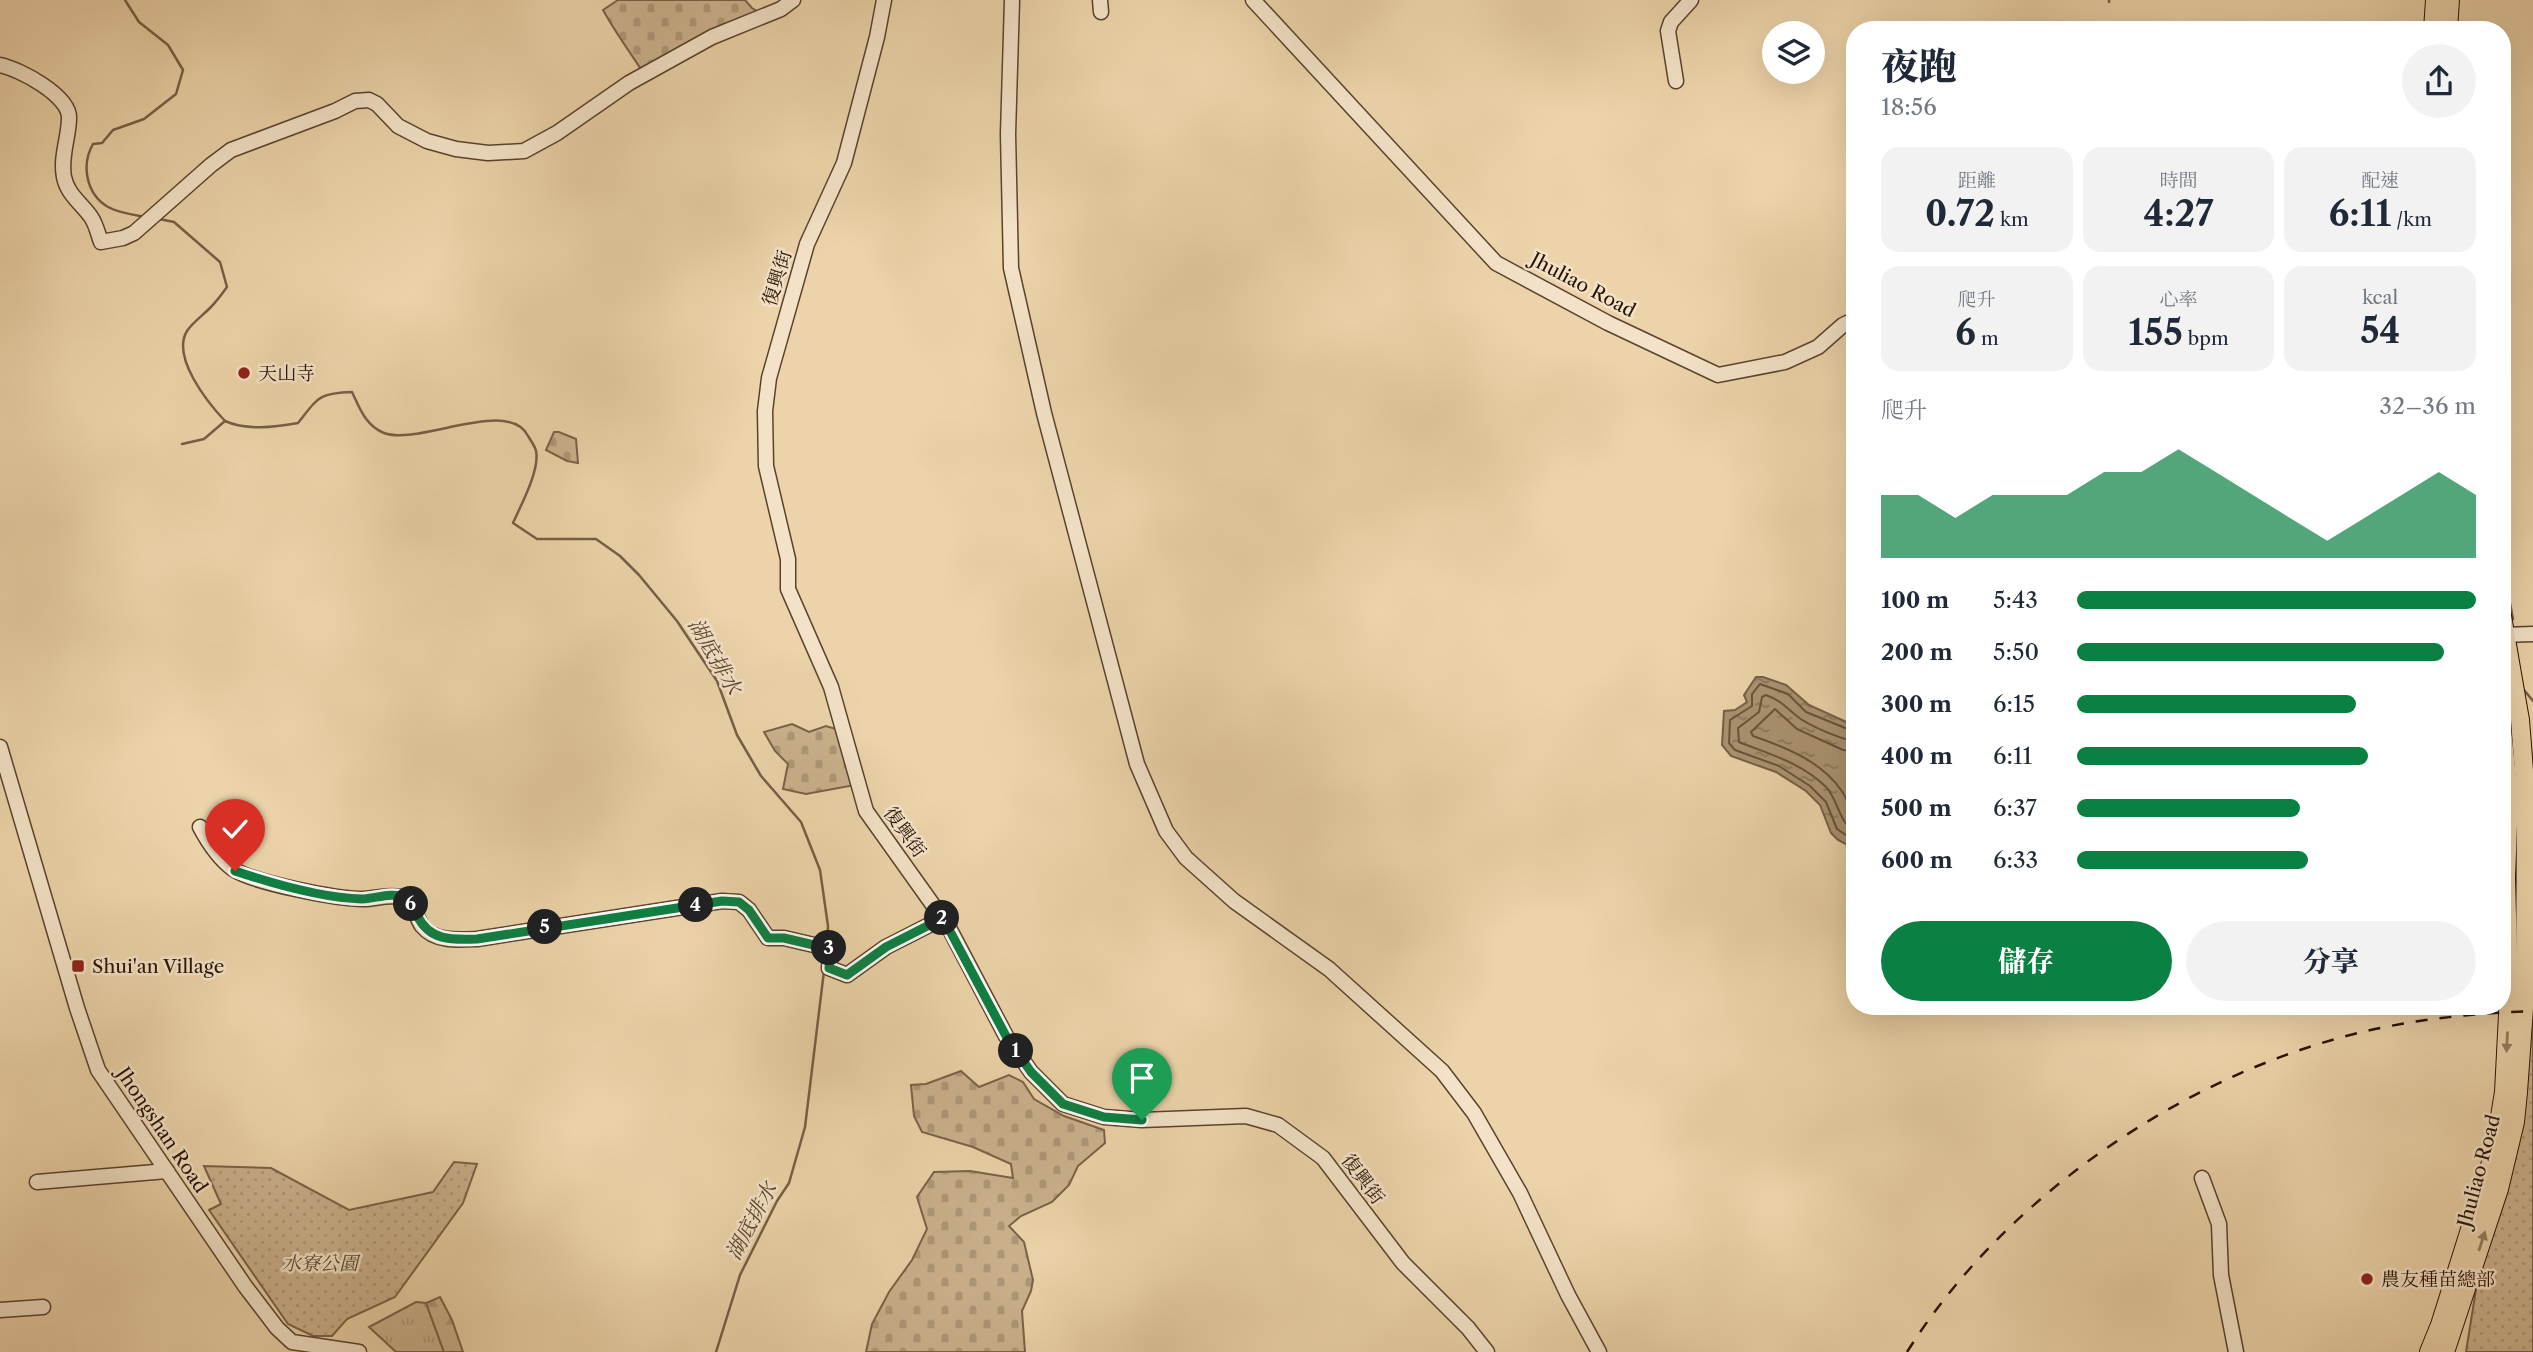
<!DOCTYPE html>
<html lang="zh-TW">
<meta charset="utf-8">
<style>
:root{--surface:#fff;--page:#f2f2f3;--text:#1f2937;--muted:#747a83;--accent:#0b8043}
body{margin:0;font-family:"Libre Caslon Text","Noto Serif TC",serif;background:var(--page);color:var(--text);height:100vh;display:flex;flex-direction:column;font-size:26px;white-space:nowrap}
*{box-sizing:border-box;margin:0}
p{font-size:23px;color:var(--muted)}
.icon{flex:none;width:38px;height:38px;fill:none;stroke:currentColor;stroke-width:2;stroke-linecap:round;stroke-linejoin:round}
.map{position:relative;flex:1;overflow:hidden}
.panel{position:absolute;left:1846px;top:21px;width:665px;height:994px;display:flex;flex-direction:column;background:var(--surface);border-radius:28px;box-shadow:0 7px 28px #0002}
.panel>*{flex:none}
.tools{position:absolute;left:1762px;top:21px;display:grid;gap:14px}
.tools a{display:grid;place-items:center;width:63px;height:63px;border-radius:50%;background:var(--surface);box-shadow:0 7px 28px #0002;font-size:35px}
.pin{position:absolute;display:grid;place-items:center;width:60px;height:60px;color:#fff;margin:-72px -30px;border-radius:50% 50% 50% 0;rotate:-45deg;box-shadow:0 0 7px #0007}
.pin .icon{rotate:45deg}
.km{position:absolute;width:35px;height:35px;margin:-18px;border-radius:50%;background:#222;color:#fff;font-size:19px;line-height:35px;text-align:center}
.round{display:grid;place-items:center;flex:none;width:74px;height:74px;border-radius:37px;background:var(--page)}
.head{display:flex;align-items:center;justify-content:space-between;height:119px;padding:0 35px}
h1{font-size:38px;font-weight:800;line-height:52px}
.stats{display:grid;grid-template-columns:repeat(3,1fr);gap:10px;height:119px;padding:7px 35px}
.stats div{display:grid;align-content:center;border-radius:18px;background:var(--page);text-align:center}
.stats b{font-size:35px;font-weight:800}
.stats small{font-size:19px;font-weight:400}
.stats p{font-size:19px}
.chart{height:196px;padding:14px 35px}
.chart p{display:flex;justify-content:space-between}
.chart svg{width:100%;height:126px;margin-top:7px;fill:var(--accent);opacity:.7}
.button{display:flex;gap:14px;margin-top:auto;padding:14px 35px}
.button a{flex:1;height:80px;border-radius:42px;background:var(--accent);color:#fff;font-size:28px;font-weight:800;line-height:80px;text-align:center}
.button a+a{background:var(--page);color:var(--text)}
ul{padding:0 35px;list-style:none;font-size:23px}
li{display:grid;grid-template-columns:112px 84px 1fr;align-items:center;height:52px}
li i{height:18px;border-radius:9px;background:var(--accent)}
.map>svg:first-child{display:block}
.grass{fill:url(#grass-tufts);stroke:#7a6248;stroke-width:2}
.forest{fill:url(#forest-firs);stroke:#7a6248;stroke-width:2}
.cemetery{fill:url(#cemetery-stones);stroke:#7a6248;stroke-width:2}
.park{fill:url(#park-dots);stroke:#7a6248;stroke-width:2}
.water{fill:url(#water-ripples);stroke:#765f45;stroke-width:2}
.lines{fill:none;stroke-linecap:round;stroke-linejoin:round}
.shore{stroke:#6a523a;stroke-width:2}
.stream{stroke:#765f45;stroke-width:2.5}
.minor-casing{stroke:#5a432d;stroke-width:17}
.major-casing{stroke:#291304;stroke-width:20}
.minor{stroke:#f3e2c7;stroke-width:14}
.major{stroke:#ecd3a9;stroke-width:18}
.rail{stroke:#291304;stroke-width:2.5;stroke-dasharray:12 12;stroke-linecap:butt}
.oneway{fill:#947d5f}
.route-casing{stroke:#fff;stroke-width:14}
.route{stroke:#0b8043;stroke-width:9}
.poi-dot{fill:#8f2418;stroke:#f3e2c7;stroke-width:2.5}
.labels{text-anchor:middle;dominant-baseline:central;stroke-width:5;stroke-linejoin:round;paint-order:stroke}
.street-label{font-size:19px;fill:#291304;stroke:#f3e2c7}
.poi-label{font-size:19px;fill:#291304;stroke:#f3e2c7;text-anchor:start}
.park-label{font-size:19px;font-style:italic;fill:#5a432d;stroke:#f3e2c7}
.water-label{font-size:21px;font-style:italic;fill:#5d4630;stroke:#f3e2c7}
</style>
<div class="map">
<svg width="2533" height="1352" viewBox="0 0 2533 1352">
<defs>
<pattern id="grass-tufts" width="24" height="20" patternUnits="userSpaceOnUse" patternTransform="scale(1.75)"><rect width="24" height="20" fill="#cbb28d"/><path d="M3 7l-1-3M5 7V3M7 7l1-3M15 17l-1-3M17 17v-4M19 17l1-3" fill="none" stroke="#ae9878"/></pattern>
<pattern id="forest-firs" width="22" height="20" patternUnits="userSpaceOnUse" patternTransform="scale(1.75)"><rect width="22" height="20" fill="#cbb28d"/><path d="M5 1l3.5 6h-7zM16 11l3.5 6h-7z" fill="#ae9878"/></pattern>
<pattern id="cemetery-stones" width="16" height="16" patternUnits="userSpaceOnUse" patternTransform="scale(1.75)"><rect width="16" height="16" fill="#cbb28d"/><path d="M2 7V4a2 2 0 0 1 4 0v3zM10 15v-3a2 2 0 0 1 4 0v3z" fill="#ae9878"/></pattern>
<pattern id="park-dots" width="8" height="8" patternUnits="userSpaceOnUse" patternTransform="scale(1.75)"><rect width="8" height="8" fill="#cbb28d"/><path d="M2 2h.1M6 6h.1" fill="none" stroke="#ae9878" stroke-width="1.8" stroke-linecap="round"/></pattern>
<pattern id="water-ripples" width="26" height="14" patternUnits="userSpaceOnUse" patternTransform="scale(1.75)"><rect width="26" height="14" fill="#aa9271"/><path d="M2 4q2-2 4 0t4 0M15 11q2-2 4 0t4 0" fill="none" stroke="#8a765b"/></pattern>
</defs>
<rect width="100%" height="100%" fill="#ecd3a9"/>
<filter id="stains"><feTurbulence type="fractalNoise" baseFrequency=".00286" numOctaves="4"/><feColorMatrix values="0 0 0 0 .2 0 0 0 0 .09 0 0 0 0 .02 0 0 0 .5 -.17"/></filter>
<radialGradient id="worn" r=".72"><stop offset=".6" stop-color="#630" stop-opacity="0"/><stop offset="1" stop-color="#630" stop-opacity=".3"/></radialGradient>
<path class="grass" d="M416,1302L426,1303L444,1352H396L369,1327Z"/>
<path class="forest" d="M440,1297L452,1320L463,1352H444L426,1303Z"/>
<g class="cemetery">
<path d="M618,0H745L752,8L766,17L644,74C630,52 615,32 603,10Z"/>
<path d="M554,432H559L576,439L578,463L567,461L546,450Z"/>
<path d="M792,724L809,732L826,726L839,730L855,785L806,794L783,789L788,764L775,751L764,732Z"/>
<path d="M961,1071L979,1087L1009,1075L1023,1082L1034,1099L1064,1116L1104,1130L1105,1143L1078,1166L1069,1185L1052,1202L1021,1216L1009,1226L1024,1242L1033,1280L1031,1291L1022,1311L1025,1352H866L872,1324L889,1292L912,1260L927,1229L917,1197L934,1172L970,1171L1013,1178L1011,1164L973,1147L922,1132L914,1116L911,1085L926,1084Z"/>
</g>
<g class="park">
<path d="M2533,980V1352H2466L2525,981Z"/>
<path d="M454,1162L477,1164L463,1203L395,1297L347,1319L332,1336H313L288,1324L209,1210L221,1204L204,1166L271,1168L349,1210L433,1192Z"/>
</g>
<path class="water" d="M1756,677H1763L1786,685L1809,705L1855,726V849L1838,840L1831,833L1820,805L1806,791L1776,772L1731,756L1722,745L1724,711L1735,710L1747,702L1744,695Z"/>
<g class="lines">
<g class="shore">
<path d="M1855,732L1806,712L1788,694L1760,684L1752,694V706L1730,720L1729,743L1735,750L1779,766L1810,786L1826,802L1837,829L1855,841"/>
<path d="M1855,741C1842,740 1808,725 1798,717C1785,707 1782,701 1766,695L1762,697L1759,712L1738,728L1739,742C1769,754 1802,763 1826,787C1839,801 1838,822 1855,831"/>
<path d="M1855,751L1843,750L1797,729L1775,709L1751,732L1753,736C1785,747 1821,761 1841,790C1848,799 1850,810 1855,819"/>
</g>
<g class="stream">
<path d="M125,0L139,22L168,45L183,70L176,94L144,119L113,130L102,143L93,144C81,165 86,194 108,207C119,213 134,215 146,217"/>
<path d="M2109,0V2"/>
<path d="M159,219L174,222L220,262L227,287C222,294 216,302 210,308C203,315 192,323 187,331C171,357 208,403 225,421"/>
<path d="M182,444L204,439L225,421C247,431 275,427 298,423C318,398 318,393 352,392C360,409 366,426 384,433C418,446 509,397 528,436C531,441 535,446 536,451C540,470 521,505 513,523L537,539H596L620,556L639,575L677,621L717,681L737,735L761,776L801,822L820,870L828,926L827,943"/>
<path d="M2502,579L2506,583L2513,619"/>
<path d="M2524,690L2533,701"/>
<path d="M716,1352L740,1275L777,1201L789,1183L805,1127L824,971"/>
</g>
<defs>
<g id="minor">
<path d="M884,0L877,37L844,163L807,244L769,378L765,411L766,466L788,559V589L831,687L866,811L948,926L1006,1036L1031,1072L1063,1104L1104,1117L1142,1120L1246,1116L1278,1125L1323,1158L1403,1263L1468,1328L1487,1352"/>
<path d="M1012,0L1008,134L1011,268L1044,413L1137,764L1166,831L1186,858L1234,901L1329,969L1442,1071L1474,1113L1520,1193L1568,1295L1599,1352"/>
<path d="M1100,0L1101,12"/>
<path d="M1253,0L1496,263L1608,323L1718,375L1785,362L1818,347L1843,325L1855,319"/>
<path d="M0,65C20,69 70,96 69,118C69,137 60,157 64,177C67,194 82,204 91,217C96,224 98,234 101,242L123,238L134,233L211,165L231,150L335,111L355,101L369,100L377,104L398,126L427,141L456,149L488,153L524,151L557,133L629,83L712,37L781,9L793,0"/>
<path d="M1676,81L1668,31L1671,22L1691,0"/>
<path d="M2502,635L2533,634"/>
<path d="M0,747L77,1008L98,1070L245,1286L277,1328L292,1342L359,1352"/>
<path d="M200,827C208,842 218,858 233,869C254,883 337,899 363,899C376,899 387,894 400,897C414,900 415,916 422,926C435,942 458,940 477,939L722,901L739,902L749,910L768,938H784L831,949L829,968L847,975L886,947L943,918"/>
<path d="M2202,1178L2219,1224L2221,1275L2236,1352"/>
<path d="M37,1182L167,1171"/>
<path d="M0,1310L43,1307"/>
</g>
<g id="major">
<path d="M2433,30L2435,0"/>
<path d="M2448,30L2450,0"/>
<path d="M2429,1352L2440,1325L2494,1153L2504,1092L2509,995L2506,878L2509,797L2502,730"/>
<path d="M2445,1352L2499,1189L2515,1122L2518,1092L2525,994L2526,796L2520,720L2502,616"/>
</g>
</defs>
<use href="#minor" class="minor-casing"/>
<use href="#major" class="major-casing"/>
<use href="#minor" class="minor"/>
<use href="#major" class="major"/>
<path class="rail" d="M1907,1352C2007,1193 2192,1069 2375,1029C2427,1018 2480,1013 2533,1011"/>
</g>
<defs><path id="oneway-solid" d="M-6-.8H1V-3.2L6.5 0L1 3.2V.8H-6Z" transform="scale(1.75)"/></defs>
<g class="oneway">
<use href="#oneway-solid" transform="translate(2507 1042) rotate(93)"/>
<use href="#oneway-solid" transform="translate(2482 1241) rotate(-72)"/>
</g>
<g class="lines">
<defs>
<path id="route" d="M235,871C274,884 321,898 362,899C375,899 392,891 405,898C411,902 414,909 417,915C429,941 452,940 477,939L722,901L739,902L749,910L768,938H784L831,949L829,968L847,975L886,947L943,918L1006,1036L1031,1072L1063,1104L1104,1117L1142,1120"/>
</defs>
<use href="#route" class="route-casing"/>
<use href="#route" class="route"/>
</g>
<g class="poi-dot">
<circle cx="244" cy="373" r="7"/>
<rect x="71" y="959" width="14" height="14" rx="3.5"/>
<circle cx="2367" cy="1279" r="7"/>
</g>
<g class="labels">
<g class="street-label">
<text transform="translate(777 278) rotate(-73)">復興街</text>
<text transform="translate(1583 285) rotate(28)">Jhuliao Road</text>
<text transform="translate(905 832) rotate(54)">復興街</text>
<text transform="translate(162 1130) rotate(56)">Jhongshan Road</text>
<text transform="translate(2479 1171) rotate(-75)">Jhuliao Road</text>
<text transform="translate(1363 1179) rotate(53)">復興街</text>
</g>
<g class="poi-label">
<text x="258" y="373">天山寺</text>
<text x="92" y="966">Shui'an Village</text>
<text x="2381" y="1279">農友種苗總部</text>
</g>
<g class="park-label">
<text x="320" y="1263">水寮公園</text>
</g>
<g class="water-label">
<text transform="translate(715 656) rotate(60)">湖底排水</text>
<text transform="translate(751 1221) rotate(-62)">湖底排水</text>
</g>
</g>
<rect width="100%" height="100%" filter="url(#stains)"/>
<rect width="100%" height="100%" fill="url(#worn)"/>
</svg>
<div class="tools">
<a><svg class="icon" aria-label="layers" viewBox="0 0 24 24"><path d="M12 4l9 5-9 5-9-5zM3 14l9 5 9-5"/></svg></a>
</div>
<div class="pin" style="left:1142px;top:1120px;background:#1e9e55"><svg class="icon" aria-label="arrive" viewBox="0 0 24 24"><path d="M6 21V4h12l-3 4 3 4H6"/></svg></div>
<div class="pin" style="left:235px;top:871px;background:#d93025"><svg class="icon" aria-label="check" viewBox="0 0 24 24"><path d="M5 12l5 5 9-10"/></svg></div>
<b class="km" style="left:1016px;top:1051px">1</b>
<b class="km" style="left:942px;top:918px">2</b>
<b class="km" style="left:829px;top:948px">3</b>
<b class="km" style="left:696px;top:905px">4</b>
<b class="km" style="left:545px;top:927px">5</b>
<b class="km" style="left:411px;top:904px">6</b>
<section class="panel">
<div class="head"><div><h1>夜跑</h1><p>18:56</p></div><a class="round"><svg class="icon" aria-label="share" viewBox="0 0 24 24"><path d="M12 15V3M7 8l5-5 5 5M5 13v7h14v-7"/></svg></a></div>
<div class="stats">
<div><p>距離</p><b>0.72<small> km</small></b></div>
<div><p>時間</p><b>4:27</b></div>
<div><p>配速</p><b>6:11<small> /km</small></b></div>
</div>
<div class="stats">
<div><p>爬升</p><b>6<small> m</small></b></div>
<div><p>心率</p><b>155<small> bpm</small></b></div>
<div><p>kcal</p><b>54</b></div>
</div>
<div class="chart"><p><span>爬升</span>32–36 m</p>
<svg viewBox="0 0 160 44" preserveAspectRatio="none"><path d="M0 44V22L10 22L20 30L30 22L40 22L50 22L60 14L70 14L80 6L90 14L100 22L110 30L120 38L130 30L140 22L150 14L160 22V44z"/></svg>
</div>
<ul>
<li><b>100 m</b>5:43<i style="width:100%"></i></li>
<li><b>200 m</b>5:50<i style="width:92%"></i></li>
<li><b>300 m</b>6:15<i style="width:70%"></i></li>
<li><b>400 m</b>6:11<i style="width:73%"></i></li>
<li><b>500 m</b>6:37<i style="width:56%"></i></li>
<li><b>600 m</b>6:33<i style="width:58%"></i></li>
</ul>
<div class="button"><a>儲存</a><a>分享</a></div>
</section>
</div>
